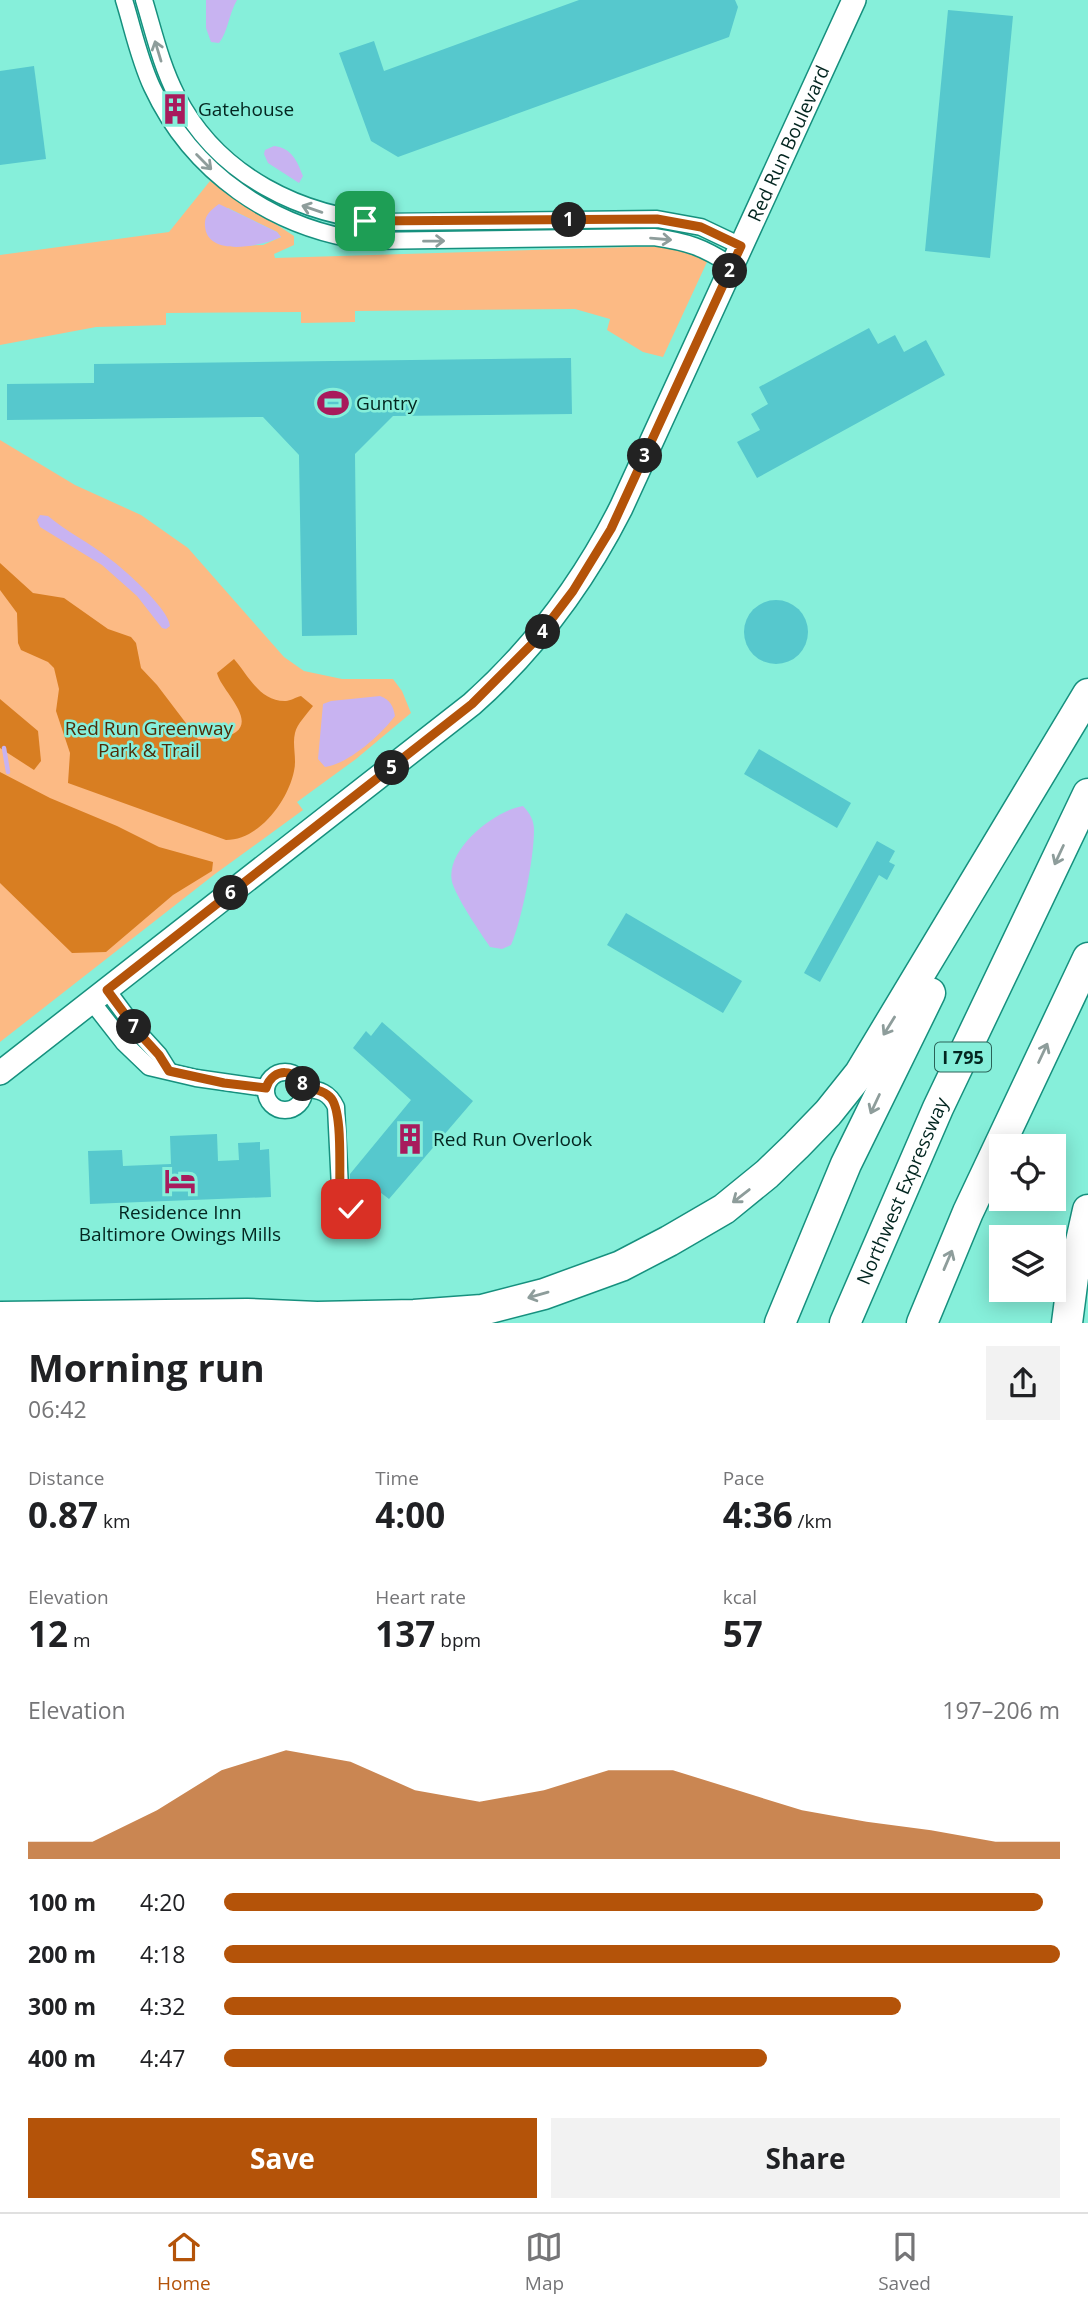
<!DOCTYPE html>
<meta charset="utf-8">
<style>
:root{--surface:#fff;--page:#f2f2f2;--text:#202124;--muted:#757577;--line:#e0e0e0;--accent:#b45309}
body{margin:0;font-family:"Open Sans",sans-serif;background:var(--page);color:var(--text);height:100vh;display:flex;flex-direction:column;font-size:26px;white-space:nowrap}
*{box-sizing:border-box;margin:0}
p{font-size:23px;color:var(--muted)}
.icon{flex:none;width:38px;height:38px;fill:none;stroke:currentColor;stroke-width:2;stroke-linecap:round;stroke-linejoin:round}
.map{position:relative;height:1323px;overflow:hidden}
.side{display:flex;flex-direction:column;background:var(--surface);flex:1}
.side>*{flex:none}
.fabs{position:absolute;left:989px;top:1134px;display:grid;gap:14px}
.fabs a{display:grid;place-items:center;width:77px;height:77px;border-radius:0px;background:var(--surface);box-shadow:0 4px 18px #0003;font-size:35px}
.pin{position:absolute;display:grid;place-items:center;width:60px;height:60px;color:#fff;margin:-30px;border-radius:14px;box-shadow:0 4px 10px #0006}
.km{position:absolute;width:35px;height:35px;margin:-18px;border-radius:50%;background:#222;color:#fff;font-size:19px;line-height:35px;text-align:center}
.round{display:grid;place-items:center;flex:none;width:74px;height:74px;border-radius:0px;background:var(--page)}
.overview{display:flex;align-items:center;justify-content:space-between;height:119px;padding:0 28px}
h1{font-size:38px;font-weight:700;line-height:52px}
.figures{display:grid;grid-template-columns:repeat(3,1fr);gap:10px;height:119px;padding:7px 28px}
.figures div{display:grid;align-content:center}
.figures b{font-size:35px;font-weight:700}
.figures small{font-size:19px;font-weight:400}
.figures p{font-size:19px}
.chart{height:196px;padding:14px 28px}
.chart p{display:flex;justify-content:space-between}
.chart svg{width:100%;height:126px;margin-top:7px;fill:var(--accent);opacity:.7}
.primary-button{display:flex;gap:14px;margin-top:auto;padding:14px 28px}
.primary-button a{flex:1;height:80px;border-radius:0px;background:var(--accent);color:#fff;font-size:28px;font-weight:700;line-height:80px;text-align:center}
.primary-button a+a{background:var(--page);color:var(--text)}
ul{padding:0 28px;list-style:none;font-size:23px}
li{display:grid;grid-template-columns:112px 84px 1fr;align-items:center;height:52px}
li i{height:18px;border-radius:9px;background:var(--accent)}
.tab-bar{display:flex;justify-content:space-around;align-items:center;height:98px;border-top:2px solid var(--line);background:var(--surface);font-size:19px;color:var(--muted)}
.tab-bar a{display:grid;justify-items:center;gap:4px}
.tab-bar .on{color:var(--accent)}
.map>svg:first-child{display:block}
.green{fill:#fcba84;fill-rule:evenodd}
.forest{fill:#d87e22}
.water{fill:#c8b3f1}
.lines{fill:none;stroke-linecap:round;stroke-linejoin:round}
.stream{stroke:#c8b3f1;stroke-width:4.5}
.building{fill:#56c8cd}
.minor-casing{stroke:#16907e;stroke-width:19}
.secondary-casing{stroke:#16907e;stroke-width:26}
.motorway-casing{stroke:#16907e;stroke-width:33}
.minor{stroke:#fff;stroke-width:16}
.secondary{stroke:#fff;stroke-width:23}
.motorway{stroke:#fff;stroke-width:30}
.oneway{stroke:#8e9d9b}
.route-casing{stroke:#fff;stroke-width:14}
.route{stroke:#b45309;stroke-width:9}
.labels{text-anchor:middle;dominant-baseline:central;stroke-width:5;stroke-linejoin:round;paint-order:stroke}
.shield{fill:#86efda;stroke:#2a6258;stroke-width:2}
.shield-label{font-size:18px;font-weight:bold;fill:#032620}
.poi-label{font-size:19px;fill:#032620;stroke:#86efda;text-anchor:start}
.street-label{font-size:19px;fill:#032620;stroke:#86efda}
.park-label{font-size:19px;fill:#502c08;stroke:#86efda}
</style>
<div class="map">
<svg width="1088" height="1323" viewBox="0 0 1088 1323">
<rect width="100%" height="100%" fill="#86efda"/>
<g class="green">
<path d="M210,181L294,236V245L274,254L275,258L663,246L687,252L707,262L663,357L643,352L607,330L610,319L575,309L355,311V322L301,323V312L166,313V325L96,327L0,345V255L169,232ZM228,208L277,232L281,237L263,245L229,246Z"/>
<path d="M0,440L75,485L141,515L188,548L284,657L304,671L342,679H393L402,691L411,713L356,759L297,802L303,810L215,874L0,1042Z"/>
</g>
<g class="forest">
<path d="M0,563L33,593L64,598L108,629L131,637L136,643L141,668L157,685L198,739C212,739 224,740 236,732C255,718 221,690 217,673L234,659C248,675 260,702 286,701C290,701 296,697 301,696L313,706C307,714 297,724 295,733C292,745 297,759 294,771C288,801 259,840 226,840L68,783L70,753L56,711L59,689L54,668L48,662L21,650L18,643L17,613L0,590Z"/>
<path d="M0,699L38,731L41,761L34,770L0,748Z"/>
<path d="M0,772L50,798L117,826L159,847L213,862L212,871L173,895L106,952L72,953L0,883Z"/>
</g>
<g class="water">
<path d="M206,0H237C229,13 228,32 219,43L211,42L206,28Z"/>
<path d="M274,146C292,148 297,161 303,176L299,183L268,163L264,154L265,150Z"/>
<path d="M219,204L277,232L281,237C262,246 207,258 205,226C204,215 211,210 219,204Z"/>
<path d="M40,515L48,516C67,532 90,543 110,559C124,569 170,610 170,626L166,629L162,628L137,596L102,565L40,527L37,520Z"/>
<path d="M380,696C390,700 393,705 395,716C381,735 348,764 325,767L318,759L323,704L331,701Z"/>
<path d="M523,806C530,813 534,821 534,830C534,858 522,919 511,945L502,949L490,947C479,931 460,903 453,885C441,852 495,810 523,806Z"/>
</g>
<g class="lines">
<path class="stream" d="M4,748L8,772"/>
</g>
<g class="building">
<path d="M579,0H735L738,7L729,37L398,157L371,141L339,53L374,41L384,71Z"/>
<path d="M948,10L1013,16L990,258L925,251Z"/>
<path d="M34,66L46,159L0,165V71Z"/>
<path d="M869,328L878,344L895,335L904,352L926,340L945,375L757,478L737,442L760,430L751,414L768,404L759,387Z"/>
<path d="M571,358L572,414L393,416L355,454L357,635L302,636L299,455L263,417L7,420V384L94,383V364Z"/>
<circle cx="776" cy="632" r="32"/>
<path d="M759,749L851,803L837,828L744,774Z"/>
<path d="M877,841L895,851L889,862L895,865L887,880L879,875L820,982L804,973Z"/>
<path d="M626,913L742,981L723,1013L607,945Z"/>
<path d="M382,1022L473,1101L389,1199L372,1186L366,1192L350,1179V1174L411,1100L353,1048L366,1031L371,1036Z"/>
<path d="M217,1134L218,1161L239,1160L238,1143L260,1142V1150L269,1149L271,1197L90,1204L88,1151L122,1150L123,1166L171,1164L170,1136Z"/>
</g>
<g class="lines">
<defs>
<g id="minor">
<path d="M124,0C133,29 139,59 152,87C192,173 272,228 365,241L654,237C688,242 703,247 732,266"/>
<path d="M144,0C154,33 161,65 177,96C218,176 302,217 388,222L657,219L701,227L741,246"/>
<path d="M107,990L138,1032L159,1055L169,1071"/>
<path d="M92,1002L124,1043L149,1067L196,1078L266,1088"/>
<circle cx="285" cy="1091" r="19"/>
<path d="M304,1088C320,1090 329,1092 336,1107L340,1188L342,1196L351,1209"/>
</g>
<g id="secondary">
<path id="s1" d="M0,1073L472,704C535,648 583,583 621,508L854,0"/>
</g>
<g id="motorway">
<path d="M0,1317L247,1314L317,1317L414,1315L482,1310L544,1294L621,1266L669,1241L724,1209L767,1174L796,1146L828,1113L860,1073L1088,694"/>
<path d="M780,1323L846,1164L930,993"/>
<path id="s2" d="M845,1323L938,1108L1088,794"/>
<path d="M922,1323L968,1212L1088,958"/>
<path d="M1067,1323L1073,1277L1088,1210"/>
</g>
</defs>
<use href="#minor" class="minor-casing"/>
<use href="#secondary" class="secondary-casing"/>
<use href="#motorway" class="motorway-casing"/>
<use href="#minor" class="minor"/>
<use href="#secondary" class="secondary"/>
<use href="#motorway" class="motorway"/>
</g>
<defs><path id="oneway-shaft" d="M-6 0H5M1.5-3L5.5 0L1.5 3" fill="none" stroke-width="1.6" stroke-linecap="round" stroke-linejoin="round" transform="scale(1.75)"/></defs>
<g class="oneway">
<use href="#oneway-shaft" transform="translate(158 51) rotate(-107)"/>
<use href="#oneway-shaft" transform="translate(204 162) rotate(45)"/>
<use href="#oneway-shaft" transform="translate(312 209) rotate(-161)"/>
<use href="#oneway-shaft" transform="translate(661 239) rotate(5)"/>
<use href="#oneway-shaft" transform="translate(434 241) rotate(-1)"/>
<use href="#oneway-shaft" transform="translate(1059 855) rotate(115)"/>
<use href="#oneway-shaft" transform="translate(889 1026) rotate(122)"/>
<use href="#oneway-shaft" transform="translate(1043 1053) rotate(-65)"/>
<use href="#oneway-shaft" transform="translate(875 1104) rotate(115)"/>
<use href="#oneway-shaft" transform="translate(741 1196) rotate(142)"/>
<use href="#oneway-shaft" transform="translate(948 1260) rotate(-67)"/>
<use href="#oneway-shaft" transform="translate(538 1295) rotate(164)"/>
</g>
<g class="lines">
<defs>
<path id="route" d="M351,1209L342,1196L340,1188C339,1169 343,1109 330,1097C323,1090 314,1089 304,1088C297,1068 273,1067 266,1088L224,1083L169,1071L159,1055L138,1032L107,990L472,704L535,641L573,591L611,529L741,246L701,227L657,219L365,221"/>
</defs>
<use href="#route" class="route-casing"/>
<use href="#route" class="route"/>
</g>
<defs>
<symbol id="building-bare" viewBox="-9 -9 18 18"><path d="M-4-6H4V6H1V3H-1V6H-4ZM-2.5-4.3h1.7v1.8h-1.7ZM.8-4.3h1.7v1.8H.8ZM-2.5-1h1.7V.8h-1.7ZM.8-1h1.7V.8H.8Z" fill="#a81b5c" stroke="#86efda" stroke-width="2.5" paint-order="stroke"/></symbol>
<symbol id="stadium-bare" viewBox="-9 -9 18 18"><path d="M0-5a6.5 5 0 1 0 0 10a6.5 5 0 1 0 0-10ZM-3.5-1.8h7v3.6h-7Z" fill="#a81b5c" stroke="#86efda" stroke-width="2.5" paint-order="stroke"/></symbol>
<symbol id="hotel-bare" viewBox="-9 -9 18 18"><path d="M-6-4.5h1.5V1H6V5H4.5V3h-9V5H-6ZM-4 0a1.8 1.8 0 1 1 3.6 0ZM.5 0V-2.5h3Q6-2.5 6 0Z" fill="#a81b5c" stroke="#86efda" stroke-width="2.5" paint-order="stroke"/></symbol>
</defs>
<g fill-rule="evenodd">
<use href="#building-bare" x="153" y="87" width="44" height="44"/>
<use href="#stadium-bare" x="311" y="381" width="44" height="44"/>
<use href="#building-bare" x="388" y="1117" width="44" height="44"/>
<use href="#hotel-bare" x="158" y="1159" width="44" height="44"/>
</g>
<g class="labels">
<rect class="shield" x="935" y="1042.5" width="56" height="29" rx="5"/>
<g class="shield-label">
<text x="963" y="1057">I 795</text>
</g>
<g class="poi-label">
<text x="198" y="109">Gatehouse</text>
<text x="356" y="403">Guntry</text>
<text x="433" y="1139">Red Run Overlook</text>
<text x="180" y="1212" text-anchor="middle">Residence Inn<tspan x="180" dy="22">Baltimore Owings Mills</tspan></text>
</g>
<g class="street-label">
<text stroke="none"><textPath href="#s1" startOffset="1248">Red Run Boulevard</textPath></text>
<text stroke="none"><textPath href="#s2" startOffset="144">Northwest Expressway</textPath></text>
</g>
<g class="park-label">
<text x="149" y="728">Red Run Greenway<tspan x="149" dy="22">Park &amp; Trail</tspan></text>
</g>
</g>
</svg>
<div class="fabs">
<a><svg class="icon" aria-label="locate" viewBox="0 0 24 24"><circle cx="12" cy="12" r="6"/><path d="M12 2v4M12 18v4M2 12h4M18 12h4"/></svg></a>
<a><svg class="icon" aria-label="layers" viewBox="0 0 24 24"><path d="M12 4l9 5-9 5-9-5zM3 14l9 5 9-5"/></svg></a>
</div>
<div class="pin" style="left:365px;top:221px;background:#1e9e55"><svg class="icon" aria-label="arrive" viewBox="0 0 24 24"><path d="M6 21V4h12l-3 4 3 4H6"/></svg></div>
<div class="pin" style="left:351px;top:1209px;background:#d93025"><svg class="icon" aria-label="check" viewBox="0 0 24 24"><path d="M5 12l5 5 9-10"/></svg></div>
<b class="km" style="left:569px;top:220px">1</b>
<b class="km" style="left:730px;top:271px">2</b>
<b class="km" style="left:645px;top:456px">3</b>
<b class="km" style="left:543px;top:632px">4</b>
<b class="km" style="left:392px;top:768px">5</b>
<b class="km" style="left:231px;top:893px">6</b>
<b class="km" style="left:134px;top:1027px">7</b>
<b class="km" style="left:303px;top:1084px">8</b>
</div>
<section class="side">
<div class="overview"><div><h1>Morning run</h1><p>06:42</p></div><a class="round"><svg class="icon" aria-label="share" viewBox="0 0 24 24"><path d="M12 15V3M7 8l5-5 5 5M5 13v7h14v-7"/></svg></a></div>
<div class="figures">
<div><p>Distance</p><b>0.87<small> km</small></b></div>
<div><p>Time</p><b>4:00</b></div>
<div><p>Pace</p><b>4:36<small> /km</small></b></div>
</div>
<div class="figures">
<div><p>Elevation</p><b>12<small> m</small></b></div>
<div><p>Heart rate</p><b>137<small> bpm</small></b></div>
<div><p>kcal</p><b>57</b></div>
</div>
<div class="chart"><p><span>Elevation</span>197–206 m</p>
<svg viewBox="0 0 160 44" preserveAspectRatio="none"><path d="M0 44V38L10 38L20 27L30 13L40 6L50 10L60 20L70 24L80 20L90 13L100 13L110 20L120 27L130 31L140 34L150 38L160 38V44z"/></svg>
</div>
<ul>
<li><b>100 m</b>4:20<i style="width:98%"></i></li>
<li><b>200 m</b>4:18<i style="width:100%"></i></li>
<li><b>300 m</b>4:32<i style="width:81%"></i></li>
<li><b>400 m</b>4:47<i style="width:65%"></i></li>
</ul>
<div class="primary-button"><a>Save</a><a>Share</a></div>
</section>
<nav class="tab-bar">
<a class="on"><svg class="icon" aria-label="home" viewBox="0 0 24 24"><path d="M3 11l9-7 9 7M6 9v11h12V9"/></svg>Home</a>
<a><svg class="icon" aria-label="map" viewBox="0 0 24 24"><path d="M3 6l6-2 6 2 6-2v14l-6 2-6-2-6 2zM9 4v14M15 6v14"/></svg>Map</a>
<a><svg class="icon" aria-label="saved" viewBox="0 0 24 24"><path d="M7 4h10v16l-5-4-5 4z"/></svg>Saved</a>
</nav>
